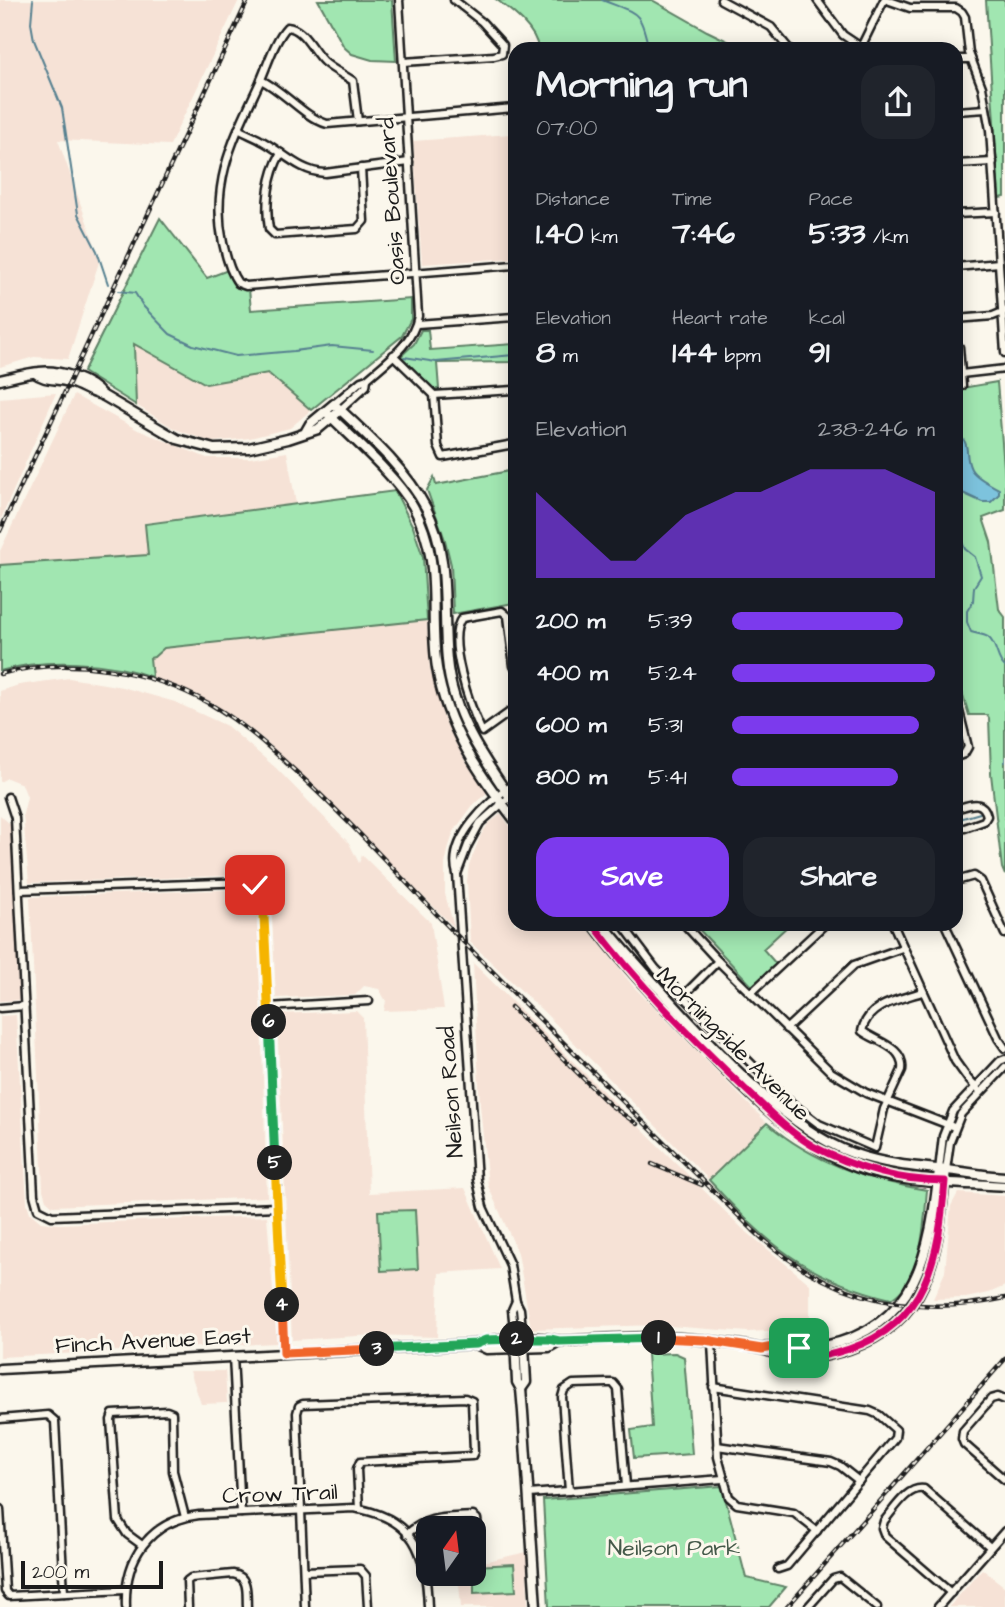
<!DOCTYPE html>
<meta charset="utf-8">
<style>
:root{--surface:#171b24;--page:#20242c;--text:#f1f3f6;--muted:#9ea1a6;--accent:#7c3aed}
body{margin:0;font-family:"Architects Daughter",sans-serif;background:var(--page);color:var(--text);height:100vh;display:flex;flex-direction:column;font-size:26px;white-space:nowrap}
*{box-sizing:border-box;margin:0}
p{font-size:23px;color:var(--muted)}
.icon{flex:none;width:38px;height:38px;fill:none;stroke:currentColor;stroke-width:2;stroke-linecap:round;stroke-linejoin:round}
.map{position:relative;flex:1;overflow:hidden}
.panel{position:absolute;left:508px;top:42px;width:455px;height:889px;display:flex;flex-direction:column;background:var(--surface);border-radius:21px;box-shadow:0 4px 18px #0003}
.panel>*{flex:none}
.needle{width:46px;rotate:14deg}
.tools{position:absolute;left:416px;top:1516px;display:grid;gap:14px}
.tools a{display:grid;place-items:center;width:70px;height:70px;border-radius:14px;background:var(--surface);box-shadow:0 4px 18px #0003;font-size:35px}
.scale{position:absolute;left:21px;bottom:18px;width:142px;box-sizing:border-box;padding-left:7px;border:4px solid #1c1c1c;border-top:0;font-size:19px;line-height:24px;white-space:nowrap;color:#1c1c1c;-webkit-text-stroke:5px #fbf7ec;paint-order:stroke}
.pin{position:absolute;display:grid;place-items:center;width:60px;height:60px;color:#fff;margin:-30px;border-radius:14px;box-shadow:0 4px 10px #0006}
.km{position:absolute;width:35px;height:35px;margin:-18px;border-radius:50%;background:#222;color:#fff;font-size:19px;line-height:35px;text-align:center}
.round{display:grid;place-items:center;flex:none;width:74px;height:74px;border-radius:21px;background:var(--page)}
.summary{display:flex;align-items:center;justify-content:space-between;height:119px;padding:0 28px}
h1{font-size:38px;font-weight:700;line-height:52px}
.stats{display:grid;grid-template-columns:repeat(3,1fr);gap:10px;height:119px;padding:7px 28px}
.stats div{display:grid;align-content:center}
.stats b{font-size:30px;font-weight:700}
.stats small{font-size:19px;font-weight:400}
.stats p{font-size:19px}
.chart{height:196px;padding:14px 28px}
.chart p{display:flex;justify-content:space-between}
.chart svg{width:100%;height:126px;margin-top:7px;fill:var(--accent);opacity:.7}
.button{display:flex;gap:14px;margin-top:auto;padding:14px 28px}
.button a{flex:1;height:80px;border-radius:21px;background:var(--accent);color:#fff;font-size:28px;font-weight:700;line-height:80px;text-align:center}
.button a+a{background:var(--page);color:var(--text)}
ul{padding:0 28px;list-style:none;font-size:23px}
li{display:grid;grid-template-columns:112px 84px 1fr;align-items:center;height:52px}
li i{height:18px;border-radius:9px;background:var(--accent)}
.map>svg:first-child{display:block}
.built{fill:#f6e2d6}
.green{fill:#a1e6b1;stroke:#5e8166;stroke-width:2}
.water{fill:#7dc3dd;stroke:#568090;stroke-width:2}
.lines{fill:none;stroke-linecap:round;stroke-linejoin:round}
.stream{stroke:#568090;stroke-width:2}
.minor-casing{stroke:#1c1c1c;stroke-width:11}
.major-casing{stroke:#1c1c1c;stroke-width:13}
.minor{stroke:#fbf7ec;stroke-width:6}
.major{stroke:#fbf7ec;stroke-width:8}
.rail-casing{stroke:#1c1c1c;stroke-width:4.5}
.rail{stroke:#fbf7ec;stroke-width:2;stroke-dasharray:5;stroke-linecap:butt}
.cycleway-casing{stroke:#fbf7ec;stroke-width:11}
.cycleway{stroke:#d6006c;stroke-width:7}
.split-1-casing{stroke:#fff;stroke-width:14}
.split-2-casing{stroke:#fff;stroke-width:14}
.split-3-casing{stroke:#fff;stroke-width:14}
.split-4-casing{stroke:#fff;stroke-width:14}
.split-5-casing{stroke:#fff;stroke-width:14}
.split-6-casing{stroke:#fff;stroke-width:14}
.split-7-casing{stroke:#fff;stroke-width:14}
.split-1{stroke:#f0652b;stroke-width:9}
.split-2{stroke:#22a559;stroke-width:9}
.split-3{stroke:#22a559;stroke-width:9}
.split-4{stroke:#f0652b;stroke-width:9}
.split-5{stroke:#f5b400;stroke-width:9}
.split-6{stroke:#22a559;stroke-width:9}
.split-7{stroke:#f5b400;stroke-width:9}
.labels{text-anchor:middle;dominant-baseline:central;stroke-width:6;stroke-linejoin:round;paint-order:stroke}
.street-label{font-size:23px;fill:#1c1c1c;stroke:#fbf7ec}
.park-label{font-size:23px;fill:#445949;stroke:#fbf7ec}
</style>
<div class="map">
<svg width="1005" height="1607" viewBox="0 0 1005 1607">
<rect width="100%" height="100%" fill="#fbf7ec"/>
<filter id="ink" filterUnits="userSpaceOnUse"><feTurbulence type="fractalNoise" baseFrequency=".0143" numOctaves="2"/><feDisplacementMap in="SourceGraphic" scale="14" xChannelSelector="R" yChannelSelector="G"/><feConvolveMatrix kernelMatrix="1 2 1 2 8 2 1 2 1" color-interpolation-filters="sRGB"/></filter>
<g filter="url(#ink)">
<g class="built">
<path d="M0,0H239L170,145L58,140L100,259L68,359L34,357L0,367Z"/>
<path d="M511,134L514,169V258L422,264L413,141Z"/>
<path d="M134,343L206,384L268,372L311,410L290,428L250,438L211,442L175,429L136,405Z"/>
<path d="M56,393L0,521V398Z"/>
<path d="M74,395L138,430L207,458H250L287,452L296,504L145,523L149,555L0,565V551Z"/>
<path d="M427,620L430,668L444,719L465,761L488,792L473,805L454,831L449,846L445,864V894L454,927L267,742L239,720L211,702L152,677L150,658L154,657L164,648Z"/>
<path d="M69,678L122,687L175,702L227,726L276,768L349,843L359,863L362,855L431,923L444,1009L384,1011L386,1001L379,989L364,986L355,995L276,998L271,893L266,882L246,875L29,883L23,814L27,797L22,784L7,778L0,782V691L19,685Z"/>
<path d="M501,814L514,832V924H584L633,986L767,1123L709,1180L544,1012L470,942L467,881L469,865L481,835L488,824Z"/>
<path d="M0,815L11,825L14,843L21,1000L0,1001Z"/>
<path d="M247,889L254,893L257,902L267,1197L53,1206L46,1200L43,1190L30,897Z"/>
<path d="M473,963L743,1229L810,1284V1329L748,1332L656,1325L531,1329L518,1253L488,1186L480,1105Z"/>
<path d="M356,1011L363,1018L369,1193L465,1188L500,1269L439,1273L437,1337L374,1335L292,1340L277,1018L278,1014Z"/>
<path d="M16,1015L27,1203L30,1213L41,1222L59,1224L267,1216L277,1343L0,1357V1016Z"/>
<path d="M958,1193L1005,1196V1286L989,1293L966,1298L933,1299L945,1272L951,1206Z"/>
<path d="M190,1371H225L227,1403L201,1404Z"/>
<path d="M527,1552L528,1607H461L458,1573H474V1564Z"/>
<path d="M982,1569L1005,1587V1607H949Z"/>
</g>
<g class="green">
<path d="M318,0H392L396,61L372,60L352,54L344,47Z"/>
<path d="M497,0H652L707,31L744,49H538C537,30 512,11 497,0Z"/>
<path d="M986,0H1005V197L999,198Z"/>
<path d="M160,218L207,278L228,270L237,288L249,289L251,310L411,299V319L402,336L311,410L268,373L206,384L134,344L136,405L83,372Z"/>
<path d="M421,330H428L430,350L514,344V362L437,363L439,389H433L400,357L414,344Z"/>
<path d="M997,382L1005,479V510L983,518L991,542L999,609L1005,617V875L1002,868L991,774L989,718L987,715H969L956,672V389Z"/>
<path d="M514,470V603L453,614L451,565L445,540L427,490L434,477L436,485Z"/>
<path d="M395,491L413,527L423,557L427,620L164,648L154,657L150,658L152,677C109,661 45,658 0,671V565L148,555L145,524Z"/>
<path d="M694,924H790L763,949L777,965L753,987Z"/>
<path d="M767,1123C814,1163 867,1180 927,1190C924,1223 923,1280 891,1299C806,1279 766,1243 709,1180Z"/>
<path d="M415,1210L418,1269L381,1271L378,1211Z"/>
<path d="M675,1353L684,1357L692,1454L634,1458L631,1430L652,1427L647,1354Z"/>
<path d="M722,1486L746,1578L786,1587L769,1607H549L543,1500Z"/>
<path d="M514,1564L516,1591L474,1593V1566Z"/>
</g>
<path class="water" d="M956,433C973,444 963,454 971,469C976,478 992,485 999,489V494L991,502H982L956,490Z"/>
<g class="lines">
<g class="stream">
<path d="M33,0L31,23L34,40L62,108L78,214L97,251L108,284"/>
<path d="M602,0C640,15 639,9 649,49"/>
<path d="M118,291L135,293L143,306L170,334L193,345L236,356L294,351L332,346L373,350"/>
<path d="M404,357L436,362L514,355"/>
<path d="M956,532L958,533L965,549L975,557L981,576L974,587L973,601L967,611V622L971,632C977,634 983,634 988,637C998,645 996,660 1005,667"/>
<path d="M1005,758V762"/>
<path d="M956,820L980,813"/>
</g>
<defs>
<g id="minor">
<path d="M721,0L771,27L789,49"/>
<path d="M817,0L843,35L864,49"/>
<path d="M887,0L910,8H956L962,12L965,17L969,53L982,87L990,130L1005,353"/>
<path d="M860,49L884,0"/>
<path d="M956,59H971"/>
<path d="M403,62L494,56L502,54L503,45L482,22L454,0"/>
<path d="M261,80C284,91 304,117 327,124L514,108"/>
<path d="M956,111L986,109"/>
<path d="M358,121L353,81C343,74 333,70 324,62C312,51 304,28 287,27C274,41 267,67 259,84C234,138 210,182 223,243C226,257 230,272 238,283L246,286L514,265"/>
<path d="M238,129C247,134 256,137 264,142C285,154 301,172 325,173L409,162"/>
<path d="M281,153C268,176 265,204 269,229L275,235L357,229L364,221L361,168"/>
<path d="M956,164L993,162"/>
<path d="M956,214L996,212"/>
<path d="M956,267L999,263"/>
<path d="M956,319L993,316L1005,311"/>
<path d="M417,324L514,317"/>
<path d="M959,347L962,386"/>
<path d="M393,355L434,395L438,446L443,457L514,444"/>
<path d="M961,374L1005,369"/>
<path d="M434,395L514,390"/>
<path d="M334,404L361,381L367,379C386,362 413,344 418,316L399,0"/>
<path d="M340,410L366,386L367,379"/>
<path d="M514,666L508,616L502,611L462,618C445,638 471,709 482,732L514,709"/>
<path d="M956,699L968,747L964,754L956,757"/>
<path d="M514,784C489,801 446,839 457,874L477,1180L483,1207L510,1265L516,1301L520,1309L523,1339"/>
<path d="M8,797L15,818L34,1195L38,1209L52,1216L277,1207"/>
<path d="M956,809C969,805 983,798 987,816L984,821L956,831"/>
<path d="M457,874L468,845L480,823L514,793"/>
<path d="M956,881L974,876L981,881L1005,934"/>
<path d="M19,890L249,882L258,887L263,895L284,1353"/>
<path d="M622,924L656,969L789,1101L819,1124L875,1148L884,1109L902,1070C905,1047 877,1042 862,1031C867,1004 901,999 922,992"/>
<path d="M684,924L718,961L831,1072L866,1093L954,1127"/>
<path d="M893,924L955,1061L968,1079L980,1092"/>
<path d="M945,924L998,1038L1005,1048"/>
<path d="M751,993L825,924"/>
<path d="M683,996L718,961"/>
<path d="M268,1007L369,1001"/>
<path d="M0,1008L25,1006"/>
<path d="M786,1029L854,965L902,948"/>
<path d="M939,1170L943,1136L953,1111L1000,1061L1005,1059"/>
<path d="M946,1170L950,1142L961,1114L1005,1067"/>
<path d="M515,1339L512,1310L516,1301"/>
<path d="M712,1342L718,1457L729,1497L737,1504L794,1513L817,1531"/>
<path d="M233,1356L241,1513"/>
<path d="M713,1387L870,1411L879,1415L896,1430L895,1438L787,1566L778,1569"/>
<path d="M1005,1400L998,1397L991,1399L963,1431L962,1439L964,1444L1005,1480"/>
<path d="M0,1419L48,1415L55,1421L64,1593"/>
<path d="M717,1446L831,1462L840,1466L859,1481"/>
<path d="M569,1491L562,1397L564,1390L573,1384L608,1383H613L618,1389L626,1486"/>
<path d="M529,1494L723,1479"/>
<path d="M0,1509L5,1591L9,1596L125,1590"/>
<path d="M407,1534C428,1515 446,1518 473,1516L477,1519L478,1527L474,1533"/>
<path d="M142,1545L127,1534L118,1520L111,1420L113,1414L167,1411L172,1413L173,1471L185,1517"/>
<path d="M304,1571L360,1569L366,1576L368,1607"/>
<path d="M951,1593L885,1536L882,1528L884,1521C894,1510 907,1486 924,1489L990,1547"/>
<path d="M126,1607C124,1559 149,1521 199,1515L354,1508C415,1518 426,1552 428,1607"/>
<path d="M188,1607L187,1581L191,1578L233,1574C250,1577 246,1594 247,1607"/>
<path d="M305,1607L297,1413L299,1406L303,1404L465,1398L472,1401L474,1452L472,1456L360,1462L357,1469L359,1509"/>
<path d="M808,1607L833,1579L840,1577L877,1607"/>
<path d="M938,1607L1005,1531"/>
</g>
<g id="major">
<path d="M35,373C44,381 58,378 69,382C81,385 90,393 102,395"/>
<path d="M0,380C13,377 27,373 39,372C59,369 90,380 102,395L177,439L214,449L249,448L288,439L318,429L336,414"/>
<path d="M326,412C352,438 396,476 413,506C444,563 428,610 437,668C446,726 479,774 514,819"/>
<path d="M306,431L310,424L334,404C367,435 405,468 426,508C451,556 442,609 447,660C452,715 484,760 514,803"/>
<path d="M593,924C627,969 667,1011 707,1051C755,1099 801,1149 867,1171C907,1183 963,1183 1005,1186"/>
<path d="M603,924C619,945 638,965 655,984C703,1037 786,1130 852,1153C883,1164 915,1167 947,1170C966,1172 985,1176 1005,1177"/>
<path d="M515,1339L517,1382L521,1389L523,1412L536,1607"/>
<path d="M476,1344L487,1349L549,1347L559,1341"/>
<path d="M765,1348C785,1346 804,1350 824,1346C918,1327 930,1251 939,1170"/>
<path d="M0,1369L476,1344C496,1337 539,1336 559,1341C607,1339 655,1334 703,1340C722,1343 743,1344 761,1349C770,1351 778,1356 786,1357C808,1361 830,1355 849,1349C935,1320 937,1247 946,1170"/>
<path d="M521,1389L526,1382L524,1345"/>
</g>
</defs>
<use href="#minor" class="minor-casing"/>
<use href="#major" class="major-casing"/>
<use href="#minor" class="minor"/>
<use href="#major" class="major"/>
<defs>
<g id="rail">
<path d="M0,531L248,0"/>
<path d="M0,674C69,656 147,669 210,704C241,722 267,745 293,769C345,816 393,869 442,920C544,1025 649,1127 753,1230C825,1298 909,1319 1005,1298"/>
<path d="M511,1007L610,1105L637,1124"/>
<path d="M652,1164L702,1185"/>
<path d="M787,1607L1005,1359"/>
</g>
</defs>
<use href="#rail" class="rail-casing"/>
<use href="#rail" class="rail"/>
<defs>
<path id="cycleway" d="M523,1339H550L559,1341C607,1339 655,1334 703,1340C722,1343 742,1344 761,1349C774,1352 784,1358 797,1358C815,1358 832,1355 849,1349C928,1323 939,1255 945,1181C898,1181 854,1168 813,1146C787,1131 766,1108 744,1088C691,1037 637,983 593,924"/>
</defs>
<use href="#cycleway" class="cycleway-casing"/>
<use href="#cycleway" class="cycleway"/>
</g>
</g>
<g class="lines" filter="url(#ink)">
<defs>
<path id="split-1" d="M659,1338L705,1340L762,1349L779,1346L799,1348"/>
<path id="split-2" d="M517,1339H550L559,1341L659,1338"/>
<path id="split-3" d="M377,1349L476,1344L486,1340L517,1339"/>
<path id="split-4" d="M282,1305L284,1353L377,1349"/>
<path id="split-5" d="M275,1163L282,1305"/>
<path id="split-6" d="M269,1022L275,1163"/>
<path id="split-7" d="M255,885L263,896L269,1022"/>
</defs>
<use href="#split-1" class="split-1-casing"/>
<use href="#split-2" class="split-2-casing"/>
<use href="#split-3" class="split-3-casing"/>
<use href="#split-4" class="split-4-casing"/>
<use href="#split-5" class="split-5-casing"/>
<use href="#split-6" class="split-6-casing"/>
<use href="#split-7" class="split-7-casing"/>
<use href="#split-1" class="split-1"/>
<use href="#split-2" class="split-2"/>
<use href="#split-3" class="split-3"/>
<use href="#split-4" class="split-4"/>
<use href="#split-5" class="split-5"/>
<use href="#split-6" class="split-6"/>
<use href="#split-7" class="split-7"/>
</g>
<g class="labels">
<g class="street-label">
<text transform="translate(392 201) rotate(-94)">Oasis Boulevard</text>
<text transform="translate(733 1044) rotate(45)">Morningside Avenue</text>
<text transform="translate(451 1092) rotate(-94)">Neilson Road</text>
<text transform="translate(153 1341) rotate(-3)">Finch Avenue East</text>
<text transform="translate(280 1494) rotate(-2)">Crow Trail</text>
</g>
<g class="park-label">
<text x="674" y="1548">Neilson Park</text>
</g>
</g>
</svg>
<div class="tools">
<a><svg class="needle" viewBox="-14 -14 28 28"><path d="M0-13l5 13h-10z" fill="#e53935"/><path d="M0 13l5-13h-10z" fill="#9ea1a6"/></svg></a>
</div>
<div class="scale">200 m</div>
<div class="pin" style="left:799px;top:1348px;background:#1e9e55"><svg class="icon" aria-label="arrive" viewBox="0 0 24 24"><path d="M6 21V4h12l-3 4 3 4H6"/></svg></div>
<div class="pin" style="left:255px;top:885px;background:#d93025"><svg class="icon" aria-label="check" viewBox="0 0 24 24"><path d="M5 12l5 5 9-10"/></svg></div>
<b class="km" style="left:659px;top:1338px">1</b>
<b class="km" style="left:517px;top:1339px">2</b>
<b class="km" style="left:377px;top:1349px">3</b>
<b class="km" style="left:282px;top:1305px">4</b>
<b class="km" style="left:275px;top:1163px">5</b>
<b class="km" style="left:269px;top:1022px">6</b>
<section class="panel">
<div class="summary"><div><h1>Morning run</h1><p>07:00</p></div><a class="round"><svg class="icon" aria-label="share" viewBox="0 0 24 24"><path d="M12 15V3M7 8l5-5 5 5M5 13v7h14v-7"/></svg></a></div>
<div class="stats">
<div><p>Distance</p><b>1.40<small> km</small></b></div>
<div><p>Time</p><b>7:46</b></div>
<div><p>Pace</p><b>5:33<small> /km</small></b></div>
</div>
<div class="stats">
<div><p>Elevation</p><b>8<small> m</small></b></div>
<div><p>Heart rate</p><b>144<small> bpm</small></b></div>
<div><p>kcal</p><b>91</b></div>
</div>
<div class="chart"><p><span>Elevation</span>238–246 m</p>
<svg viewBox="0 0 160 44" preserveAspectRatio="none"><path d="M0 44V14L10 22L20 30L30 38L40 38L50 30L60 22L70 18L80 14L90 14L100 10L110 6L120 6L130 6L140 6L150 10L160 14V44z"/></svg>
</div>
<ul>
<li><b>200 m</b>5:39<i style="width:84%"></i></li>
<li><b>400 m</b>5:24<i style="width:100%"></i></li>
<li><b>600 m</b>5:31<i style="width:92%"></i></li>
<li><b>800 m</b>5:41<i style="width:82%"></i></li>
</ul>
<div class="button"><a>Save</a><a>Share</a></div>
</section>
</div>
